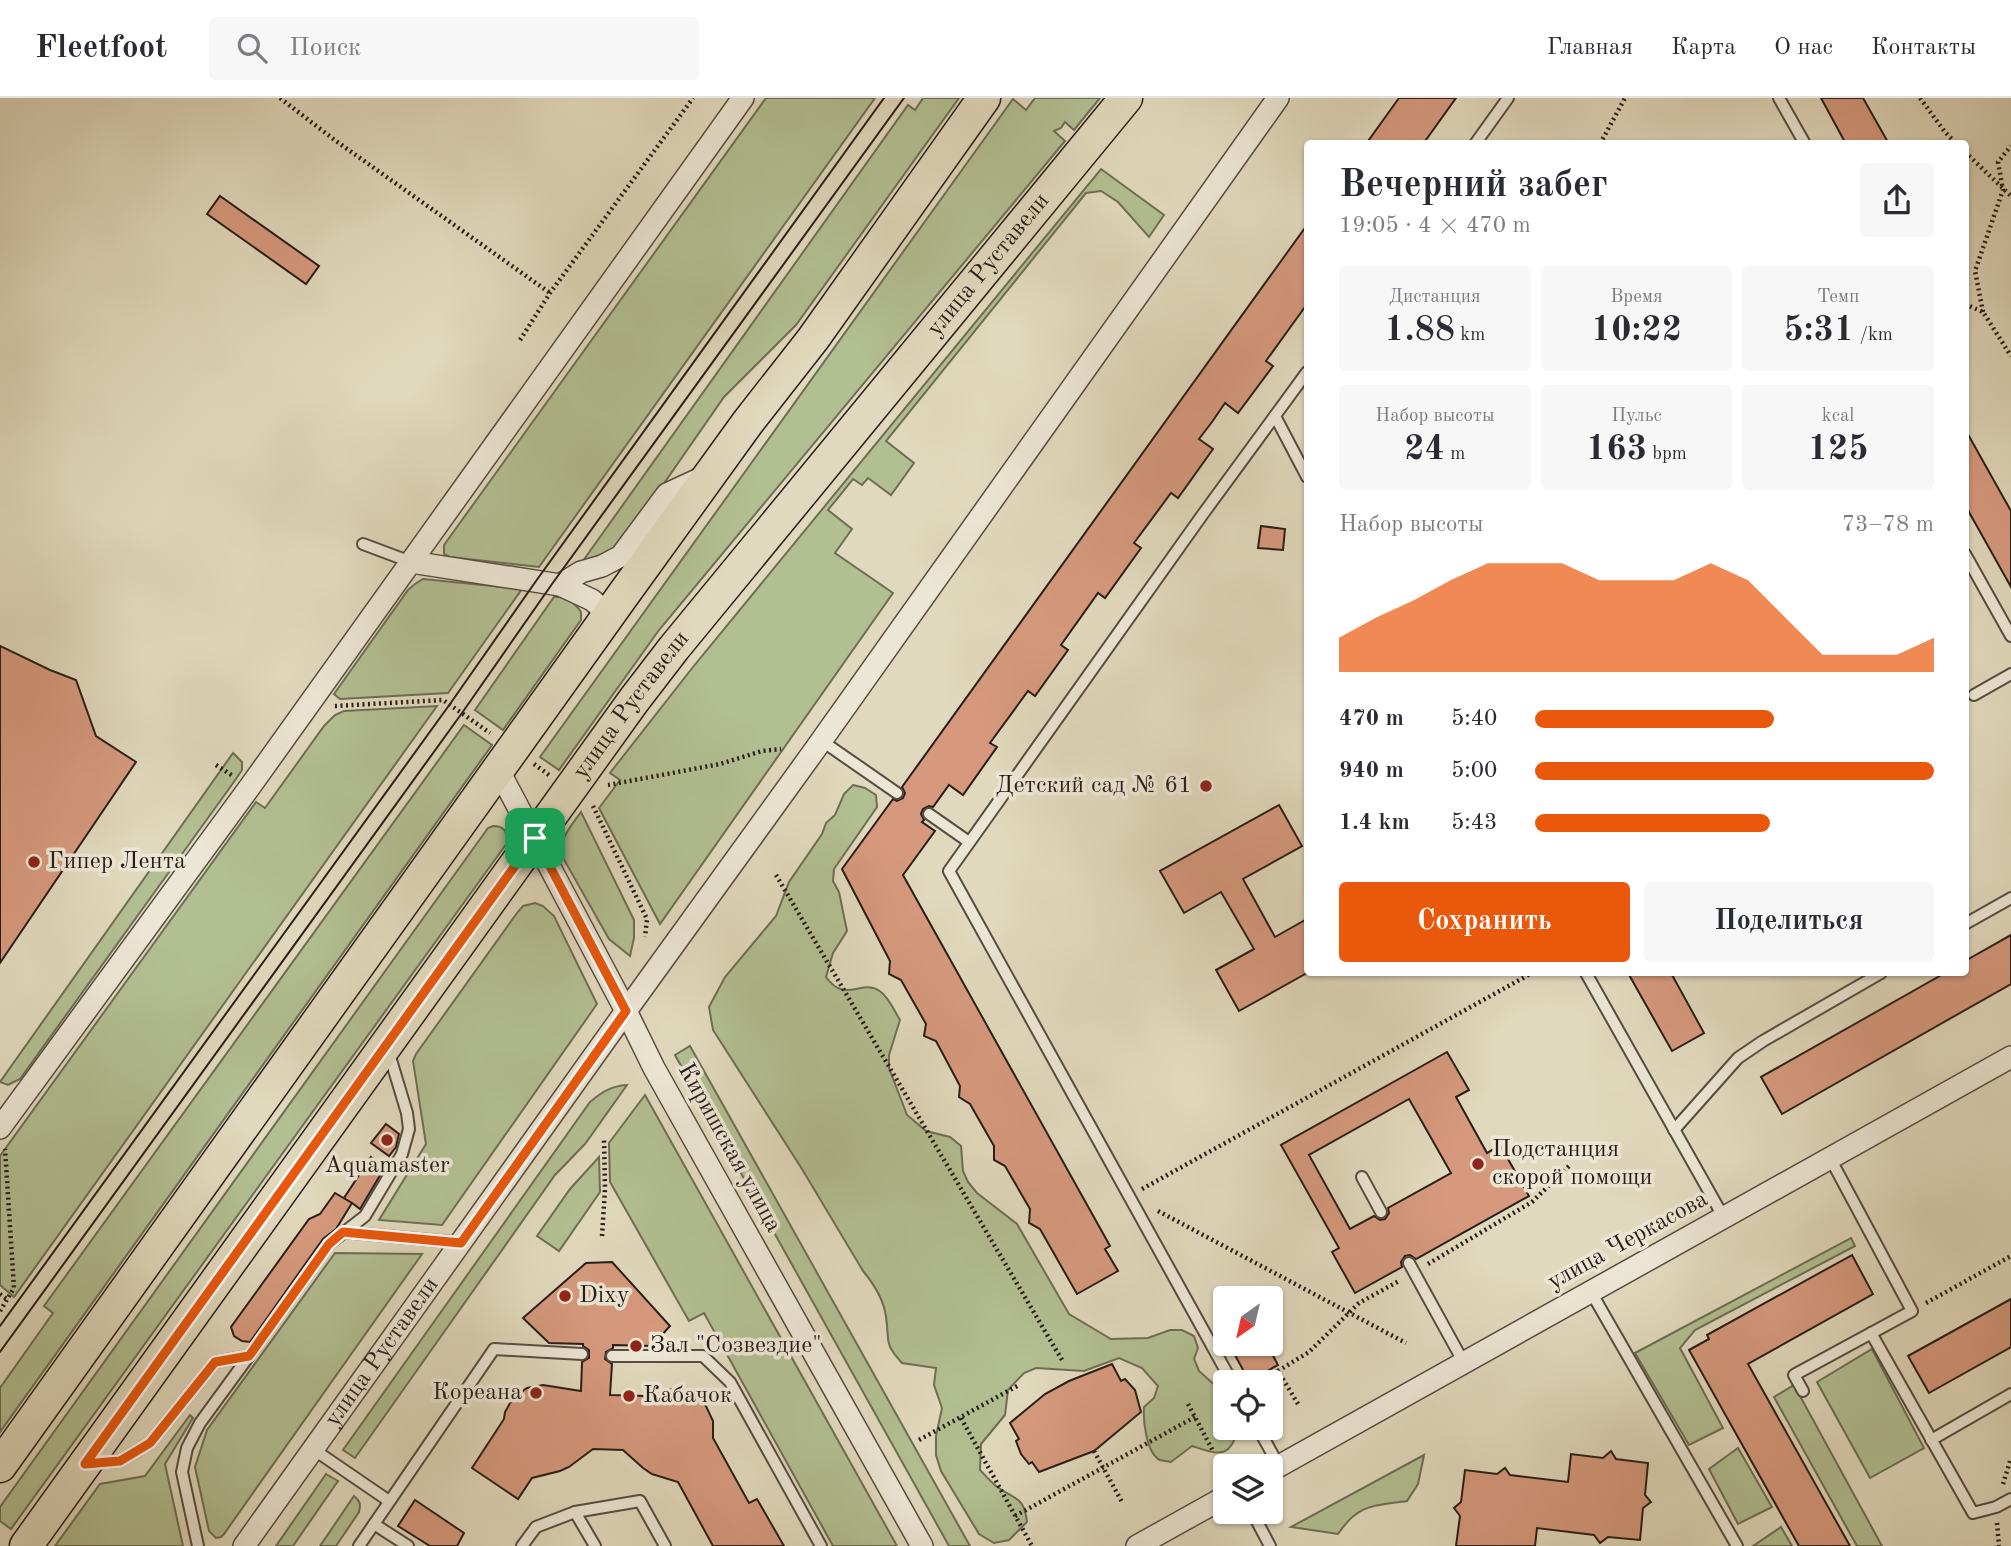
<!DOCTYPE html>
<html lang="ru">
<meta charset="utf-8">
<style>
:root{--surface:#fff;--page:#f7f7f7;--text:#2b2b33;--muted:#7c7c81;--line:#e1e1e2;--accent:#ea580c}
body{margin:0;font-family:"Old Standard TT",serif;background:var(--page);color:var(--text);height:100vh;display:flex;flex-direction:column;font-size:26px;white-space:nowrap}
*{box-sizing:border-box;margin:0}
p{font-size:23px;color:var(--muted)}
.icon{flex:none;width:38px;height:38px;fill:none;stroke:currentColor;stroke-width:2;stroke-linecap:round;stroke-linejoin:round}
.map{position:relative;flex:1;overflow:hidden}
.drawer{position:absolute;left:1304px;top:42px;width:665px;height:836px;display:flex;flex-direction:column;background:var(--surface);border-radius:7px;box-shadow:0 2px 5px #0004}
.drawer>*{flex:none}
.needle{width:46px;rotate:214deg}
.controls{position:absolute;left:1213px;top:1188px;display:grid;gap:14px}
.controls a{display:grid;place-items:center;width:70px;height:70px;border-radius:7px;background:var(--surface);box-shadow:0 2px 5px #0004;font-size:35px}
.pin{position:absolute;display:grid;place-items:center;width:60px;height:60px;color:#fff;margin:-30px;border-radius:14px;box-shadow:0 4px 10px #0006}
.round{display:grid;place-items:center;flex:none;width:74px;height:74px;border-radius:7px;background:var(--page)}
.headline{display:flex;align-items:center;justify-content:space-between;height:119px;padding:0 35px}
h1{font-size:38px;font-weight:700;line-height:52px}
.stats{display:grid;grid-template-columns:repeat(3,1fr);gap:10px;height:119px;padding:7px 35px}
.stats div{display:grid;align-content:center;border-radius:7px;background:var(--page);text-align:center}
.stats b{font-size:35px;font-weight:700}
.stats small{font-size:19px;font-weight:400}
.stats p{font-size:19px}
.chart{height:196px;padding:14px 35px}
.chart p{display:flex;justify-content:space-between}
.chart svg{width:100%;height:126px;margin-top:7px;fill:var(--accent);opacity:.7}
.cta{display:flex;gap:14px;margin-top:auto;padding:14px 35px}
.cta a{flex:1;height:80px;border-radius:7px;background:var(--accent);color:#fff;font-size:28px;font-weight:700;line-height:80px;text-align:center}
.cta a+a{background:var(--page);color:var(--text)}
ul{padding:0 35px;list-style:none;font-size:23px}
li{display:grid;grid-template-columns:112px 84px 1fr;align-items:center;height:52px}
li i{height:18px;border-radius:9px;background:var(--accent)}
header{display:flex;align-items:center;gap:42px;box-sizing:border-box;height:98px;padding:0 35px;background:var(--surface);border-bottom:2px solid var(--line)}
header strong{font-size:33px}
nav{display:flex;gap:38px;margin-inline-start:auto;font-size:24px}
.search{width:490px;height:63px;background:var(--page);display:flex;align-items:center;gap:18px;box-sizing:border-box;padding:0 24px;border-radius:7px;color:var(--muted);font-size:26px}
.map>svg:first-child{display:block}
.green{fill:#b2bf92;stroke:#6d6e55;stroke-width:2}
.building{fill:#d6997d;stroke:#281d18;stroke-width:2;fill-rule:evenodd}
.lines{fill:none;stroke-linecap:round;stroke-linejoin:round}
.service-casing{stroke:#564c41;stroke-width:14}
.minor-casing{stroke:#564c41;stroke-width:24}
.primary-casing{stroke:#281d18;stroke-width:35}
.path{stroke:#281d18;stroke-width:4.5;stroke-dasharray:2 3.5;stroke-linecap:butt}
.service{stroke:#ece6d4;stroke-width:10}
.minor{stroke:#ece6d4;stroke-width:21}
.primary{stroke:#e1d9bd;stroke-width:32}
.tram{stroke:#281d18;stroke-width:2}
.route-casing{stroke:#fff;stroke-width:14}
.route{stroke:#ea580c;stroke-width:9}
.poi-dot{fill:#8f2418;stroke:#ece6d4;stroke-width:2.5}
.labels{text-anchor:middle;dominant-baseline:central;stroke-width:7;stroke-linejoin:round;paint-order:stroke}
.street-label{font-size:24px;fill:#281d18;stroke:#ece6d4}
.poi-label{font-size:24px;fill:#281d18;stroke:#ece6d4;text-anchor:start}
</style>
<header>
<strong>Fleetfoot</strong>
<div class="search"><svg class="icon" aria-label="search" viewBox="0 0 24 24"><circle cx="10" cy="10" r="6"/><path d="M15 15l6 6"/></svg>Поиск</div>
<nav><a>Главная</a><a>Карта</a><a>О нас</a><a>Контакты</a></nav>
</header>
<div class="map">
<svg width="2011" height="1448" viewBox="0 0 2011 1448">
<rect width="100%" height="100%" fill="#e1d9bd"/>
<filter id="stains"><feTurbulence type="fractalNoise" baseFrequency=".00286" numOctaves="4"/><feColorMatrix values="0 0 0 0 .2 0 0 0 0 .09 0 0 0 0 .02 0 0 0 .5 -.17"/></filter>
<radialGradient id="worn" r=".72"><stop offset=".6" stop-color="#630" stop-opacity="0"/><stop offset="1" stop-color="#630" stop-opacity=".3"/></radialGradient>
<g class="green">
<path d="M766,0H875L539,469L450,459L444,456V447Z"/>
<path d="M923,0H959L796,227L724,299L624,443L606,457L580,467L908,7L915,12Z"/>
<path d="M1035,0H1100L1074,32L1065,24L1061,30L1054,33L1065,43L659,532L559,672L540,659L1013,1L1026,12Z"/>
<path d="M1101,71L1164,117L1149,139L1118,104L1101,93L1086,95L886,343L914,365L891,397L868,380L862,387L853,381L828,412L852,431L835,455L893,495L660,826L599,710L620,682L610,675L693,569Z"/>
<path d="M423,481L522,491L448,595L340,601L334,596L408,492L415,486Z"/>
<path d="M554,499C567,498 574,504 581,514V522L503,632L475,612Z"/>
<path d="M437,608L14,1199L0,1187V1058L256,704L265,710L324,628L335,617L344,613Z"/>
<path d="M464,627L492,647L0,1334V1290L53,1215L44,1208Z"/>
<path d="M233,655L242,664V672L236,681L20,981L8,987L0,984Z"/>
<path d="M853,687L865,690L876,697L877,709L834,771L833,783L839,794L847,833L833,855L826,879C846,907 862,879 881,894C889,900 895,914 900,922L889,957V970L907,1017L926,1033L950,1039L961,1048L963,1073L968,1084L977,1095L1017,1126L1069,1216L1111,1241L1148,1240L1170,1232H1182L1194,1238L1198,1250L1194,1261L1199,1273L1218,1290C1216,1301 1214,1312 1225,1319V1330H1235L1237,1333C1230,1363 1214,1355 1192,1348L1171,1364C1168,1363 1164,1363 1160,1362C1146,1355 1143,1322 1144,1309L1154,1300L1158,1288L1142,1270L1119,1260L1084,1273L1036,1270L1024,1275L1008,1292L1005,1317L981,1346L980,1372C985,1377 990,1383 996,1388C1014,1402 1024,1397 1027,1424L1009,1442L994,1445L979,1436L941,1373L936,1357V1338L942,1310L934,1287L936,1270L902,1265C883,1244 890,1244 886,1219C884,1202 873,1185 863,1173L802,1071L713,932L709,909L725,879L776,818L789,784L822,736L826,725L835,717L844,696Z"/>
<path d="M581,714L634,822V840L630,858L609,841L562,758C559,740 571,728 581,714Z"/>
<path d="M493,728C505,728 508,735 507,745L11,1431L0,1423V1409L488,730Z"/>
<path d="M535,805L543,808L554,818L597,906L442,1127L379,1122L426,1046L413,963L416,956L517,815L523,808Z"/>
<path d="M690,948L970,1448H949L675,957Z"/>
<path d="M627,987L585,1046L555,1077L355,1360L343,1352L590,1004C602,994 611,988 627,987Z"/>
<path d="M645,997L897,1448H833L704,1215L689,1223L610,1084L609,1045Z"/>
<path d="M599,1059L600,1094L559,1153L537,1138L570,1091Z"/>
<path d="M1851,1140L1855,1148L1695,1232L1680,1250L1723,1330L1689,1347L1635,1255Z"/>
<path d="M335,1155L422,1156L224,1436L221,1439L216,1440L209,1433L195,1369L207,1332Z"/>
<path d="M1872,1251L1924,1350L1870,1380L1817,1284Z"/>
<path d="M1794,1287L1882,1448H1857L1774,1299Z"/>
<path d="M190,1317L193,1320L165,1366L183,1448H55L100,1386L145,1378Z"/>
<path d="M1738,1350L1772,1409L1738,1426L1709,1371Z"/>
<path d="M1424,1357L1418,1386L1407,1403C1374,1408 1359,1405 1338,1436L1291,1429Z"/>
<path d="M326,1376L338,1383L293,1448H276Z"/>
<path d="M354,1398C360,1403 361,1406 359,1414L336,1448H320Z"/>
<path d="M1781,1429L1792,1448H1753Z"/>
</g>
<g class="building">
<path d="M1399,0H1456L1423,46H1366Z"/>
<path d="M1821,0H1863L1889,46H1846Z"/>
<path d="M220,98L319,168L306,186L207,116Z"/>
<path d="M1307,127V206L1266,263L1273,268L1238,315L1225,305L1212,324L1199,341L1213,351L1178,400L1171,395L1134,445L1141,450L1105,500L1098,495L1061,547L1068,552L1035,598L1028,593L990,645L997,649L963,697L949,687L933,709L929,708L923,711L921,716L924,722L922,724L935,733L903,777L1110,1148L1105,1151L1118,1173L1077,1196L1040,1131L1029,1125L1030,1111L1005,1068L994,1062V1048L970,1006L959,999L960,988L936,943L924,938L926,926L901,882L889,876L890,863L842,771L893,701L897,703L903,700L905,695L902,689Z"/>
<path d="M1965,331L2011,413V489L1965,407Z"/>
<path d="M1261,428L1285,431L1283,452L1258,450Z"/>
<path d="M0,548L50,572L76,582L96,638L136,664L0,865Z"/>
<path d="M1279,707L1302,748L1243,781L1275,839L1307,821V875L1239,913L1216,872L1254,851L1221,794L1184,815L1160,773Z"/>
<path d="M2011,837V886L1782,1016L1761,979L1945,875H1965V863Z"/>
<path d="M1628,875H1671L1704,935L1672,953Z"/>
<path d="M1447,954L1469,992L1456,999L1487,1055L1500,1047L1529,1098L1416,1161L1410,1157L1405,1158L1401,1164L1402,1169L1355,1195L1332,1154L1339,1150L1281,1047ZM1409,1001L1451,1075L1388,1110L1389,1115L1385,1121L1380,1122L1374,1118L1350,1131L1309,1057Z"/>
<path d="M386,1026L399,1036L396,1049L389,1058L371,1045Z"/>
<path d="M371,1059L385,1069L360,1111L352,1105L336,1131L323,1141L250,1244L242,1243L234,1238L231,1229L309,1121L320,1116L335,1095L352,1105L344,1100Z"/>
<path d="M1852,1157L1873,1196L1748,1266L1850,1448H1799L1689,1252L1709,1241L1707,1237Z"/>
<path d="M612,1164L670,1228L652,1248L613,1247V1250L606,1254L605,1261L612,1266L610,1297L646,1298L661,1292L678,1291L693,1297L706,1308L713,1323V1340L749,1405L757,1401L784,1448H713L678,1384L652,1376L643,1370L623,1352L593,1351L569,1369L560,1373L532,1380L518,1401L472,1370L504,1321L505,1314L513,1300L527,1290L543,1287L581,1293L582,1264L589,1260V1252L583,1248V1246L549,1245L523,1220L586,1165Z"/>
<path d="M2011,1201V1249L1929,1295L1908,1258Z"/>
<path d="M1229,1246H1267L1278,1267L1249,1283Z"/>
<path d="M1112,1266L1121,1283L1125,1281L1135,1292L1141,1314L1094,1353L1039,1374L1032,1364L1029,1366L1021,1356L1016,1343L1019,1341L1010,1325L1045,1296L1069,1283Z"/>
<path d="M1611,1353L1616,1361L1648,1365L1645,1397L1651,1404L1643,1410L1640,1442L1608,1439L1600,1445L1594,1437L1537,1430L1535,1448H1456L1460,1418L1454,1410L1461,1404L1465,1372L1497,1376L1505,1370L1510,1377L1568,1384L1571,1356L1603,1360Z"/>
<path d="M415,1402L464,1435L457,1448H430L398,1428Z"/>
</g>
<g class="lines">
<defs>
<g id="service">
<path d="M1779,0L1805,46"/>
<path d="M1475,46L1508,0"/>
<path d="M1275,318L1307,379"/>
<path d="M363,446L411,464"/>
<path d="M1965,456L2011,538"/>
<path d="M1974,597L2011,576"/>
<path d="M822,643L897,695"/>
<path d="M929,716L969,744"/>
<path d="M1965,826L2011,800"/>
<path d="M1586,875L1724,1120"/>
<path d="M1674,1032L1738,960L1763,943L1881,875"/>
<path d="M1362,1079L1381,1114"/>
<path d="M343,1134L462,1145"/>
<path d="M1409,1165L1464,1265"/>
<path d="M1591,1194L1737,1448"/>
<path d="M1871,1235L1973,1415L1996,1409L2011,1401"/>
<path d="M612,1258H703L730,1284L821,1448"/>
<path d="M1232,1284L949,773L1203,416L1307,274"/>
<path d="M1803,1293L1794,1277L1912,1213L1830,1060"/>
<path d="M1258,1330L1279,1368"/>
<path d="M1931,1342L2011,1296"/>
<path d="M313,1351L389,1403"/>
<path d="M91,1365L120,1363L150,1345L215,1264L249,1258L329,1146L365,1118L402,1056L409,1031L407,1015L388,952"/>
<path d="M575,1414L640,1403L665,1448"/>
<path d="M1252,1414L1270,1448"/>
<path d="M374,1426L408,1448"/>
<path d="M198,1448L182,1374L187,1350L200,1325L249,1258"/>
<path d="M359,1448L494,1251L582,1256"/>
<path d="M522,1448L536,1429L575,1414L595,1448"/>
</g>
<g id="minor">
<path d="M411,464L560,487L592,502L609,517"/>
<path d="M560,487L581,474L602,468L621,458L667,396L708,377"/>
<path d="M499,673L626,913L654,970L922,1448"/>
<path d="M0,1030L249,690L743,0"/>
<path d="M1270,1373L2011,959"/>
<path id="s1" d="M244,1448L626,913L814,653L1278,0"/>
<path d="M1137,1448L1225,1399"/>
</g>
<g id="primary">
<path d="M0,1368L623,497L748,324L813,241L984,0"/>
<path id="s2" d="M26,1448L634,602L674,550L1126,0"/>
</g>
</defs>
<use href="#service" class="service-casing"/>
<use href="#minor" class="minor-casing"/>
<use href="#primary" class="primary-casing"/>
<g class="path">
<path d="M280,0L336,43L550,195"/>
<path d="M1920,0L1945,34L1957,46"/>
<path d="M1600,46L1625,0"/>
<path d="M1965,54L2011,98"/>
<path d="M1965,206L1983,214L2011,258"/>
<path d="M1983,214L1975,173L2003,92L1998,64L2011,48"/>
<path d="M520,242L550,195L693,0"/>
<path d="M335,608L443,602L490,635"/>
<path d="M534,666L549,677"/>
<path d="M216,667L233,678"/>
<path d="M608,687L720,666L762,653L781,651"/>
<path d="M593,708L647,821L645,839"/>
<path d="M776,777L1062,1262"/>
<path d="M1142,1091L1532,875"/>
<path d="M1158,1113L1406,1245"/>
<path d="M602,1138L605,1091L604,1040"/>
<path d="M1428,1166L1532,1104L1570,1067"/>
<path d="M0,1196L8,1202"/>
<path d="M1926,1205L2011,1158"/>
<path d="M0,1213L14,1190L5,1051"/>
<path d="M1188,1306L1213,1353"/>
<path d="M1298,1306L1278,1273L1309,1254L1359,1205L1399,1183"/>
<path d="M961,1320L1032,1448"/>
<path d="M919,1342L1019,1287"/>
<path d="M1094,1353L1122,1404"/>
<path d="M2003,1386L2011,1360"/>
<path d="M1015,1418L1195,1319"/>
<path d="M1997,1425L1999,1448"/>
</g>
<use href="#service" class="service"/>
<use href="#minor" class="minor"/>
<use href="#primary" class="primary"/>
<g class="tram">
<path d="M0,1228L450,606L536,483L884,0"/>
<path d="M0,1254L462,615L552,486L904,0"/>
</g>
</g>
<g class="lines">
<defs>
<path id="route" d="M535,740L626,913L461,1145L343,1134L329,1146L249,1258L215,1264L150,1345L120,1363L85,1366Z"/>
</defs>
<use href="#route" class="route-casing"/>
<use href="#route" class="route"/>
</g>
<g class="poi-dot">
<circle cx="1206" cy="688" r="7"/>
<circle cx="34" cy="764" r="7"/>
<circle cx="387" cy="1042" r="7"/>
<circle cx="1478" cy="1066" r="7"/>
<circle cx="565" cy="1198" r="7"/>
<circle cx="636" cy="1248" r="7"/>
<circle cx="536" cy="1295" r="7"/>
<circle cx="629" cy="1298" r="7"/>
</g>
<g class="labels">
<g class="street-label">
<text stroke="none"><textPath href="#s2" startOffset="1603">улица Руставели</textPath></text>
<text stroke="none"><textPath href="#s2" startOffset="1036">улица Руставели</textPath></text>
<text transform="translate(729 1050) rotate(61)">Киришская улица</text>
<text transform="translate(1628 1143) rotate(-29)">улица Черкасова</text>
<text stroke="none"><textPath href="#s1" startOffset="238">улица Руставели</textPath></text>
</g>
<g class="poi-label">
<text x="1192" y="688" text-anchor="end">Детский сад № 61</text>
<text x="48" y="764">Гипер Лента</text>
<text x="1492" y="1052">Подстанция<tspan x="1492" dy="28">скорой помощи</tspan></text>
<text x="387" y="1068" text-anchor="middle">Aquamaster</text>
<text x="579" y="1198">Dixy</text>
<text x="650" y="1248">Зал "Созвездие"</text>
<text x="522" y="1295" text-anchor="end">Кореана</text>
<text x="643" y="1298">Кабачок</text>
</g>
</g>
<rect width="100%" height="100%" filter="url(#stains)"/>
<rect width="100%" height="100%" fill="url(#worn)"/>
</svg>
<div class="controls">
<a><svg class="needle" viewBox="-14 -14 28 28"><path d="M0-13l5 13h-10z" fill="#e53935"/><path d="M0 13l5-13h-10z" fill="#7c7c81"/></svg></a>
<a><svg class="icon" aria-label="locate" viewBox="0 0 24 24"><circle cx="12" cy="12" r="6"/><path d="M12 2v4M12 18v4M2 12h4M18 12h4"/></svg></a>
<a><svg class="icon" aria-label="layers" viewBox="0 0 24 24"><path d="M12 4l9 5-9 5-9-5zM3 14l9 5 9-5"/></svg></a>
</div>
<div class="pin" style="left:535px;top:740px;background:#1e9e55"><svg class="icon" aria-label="arrive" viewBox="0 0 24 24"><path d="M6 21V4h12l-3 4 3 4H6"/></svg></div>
<section class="drawer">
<div class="headline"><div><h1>Вечерний забег</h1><p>19:05 · 4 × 470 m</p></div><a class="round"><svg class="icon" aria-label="share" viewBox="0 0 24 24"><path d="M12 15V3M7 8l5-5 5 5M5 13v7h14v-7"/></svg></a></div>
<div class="stats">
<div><p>Дистанция</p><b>1.88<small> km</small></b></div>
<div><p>Время</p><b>10:22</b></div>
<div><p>Темп</p><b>5:31<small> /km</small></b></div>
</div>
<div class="stats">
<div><p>Набор высоты</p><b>24<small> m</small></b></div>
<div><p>Пульс</p><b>163<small> bpm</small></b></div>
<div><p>kcal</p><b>125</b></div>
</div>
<div class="chart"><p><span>Набор высоты</span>73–78 m</p>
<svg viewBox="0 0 160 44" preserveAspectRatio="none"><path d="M0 44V32L10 25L20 19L30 12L40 6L50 6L60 6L70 12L80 12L90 12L100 6L110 12L120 25L130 38L140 38L150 38L160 32V44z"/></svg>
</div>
<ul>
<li><b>470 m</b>5:40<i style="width:60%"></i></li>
<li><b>940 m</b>5:00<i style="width:100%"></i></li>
<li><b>1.4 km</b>5:43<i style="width:59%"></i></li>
</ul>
<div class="cta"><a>Сохранить</a><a>Поделиться</a></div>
</section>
</div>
